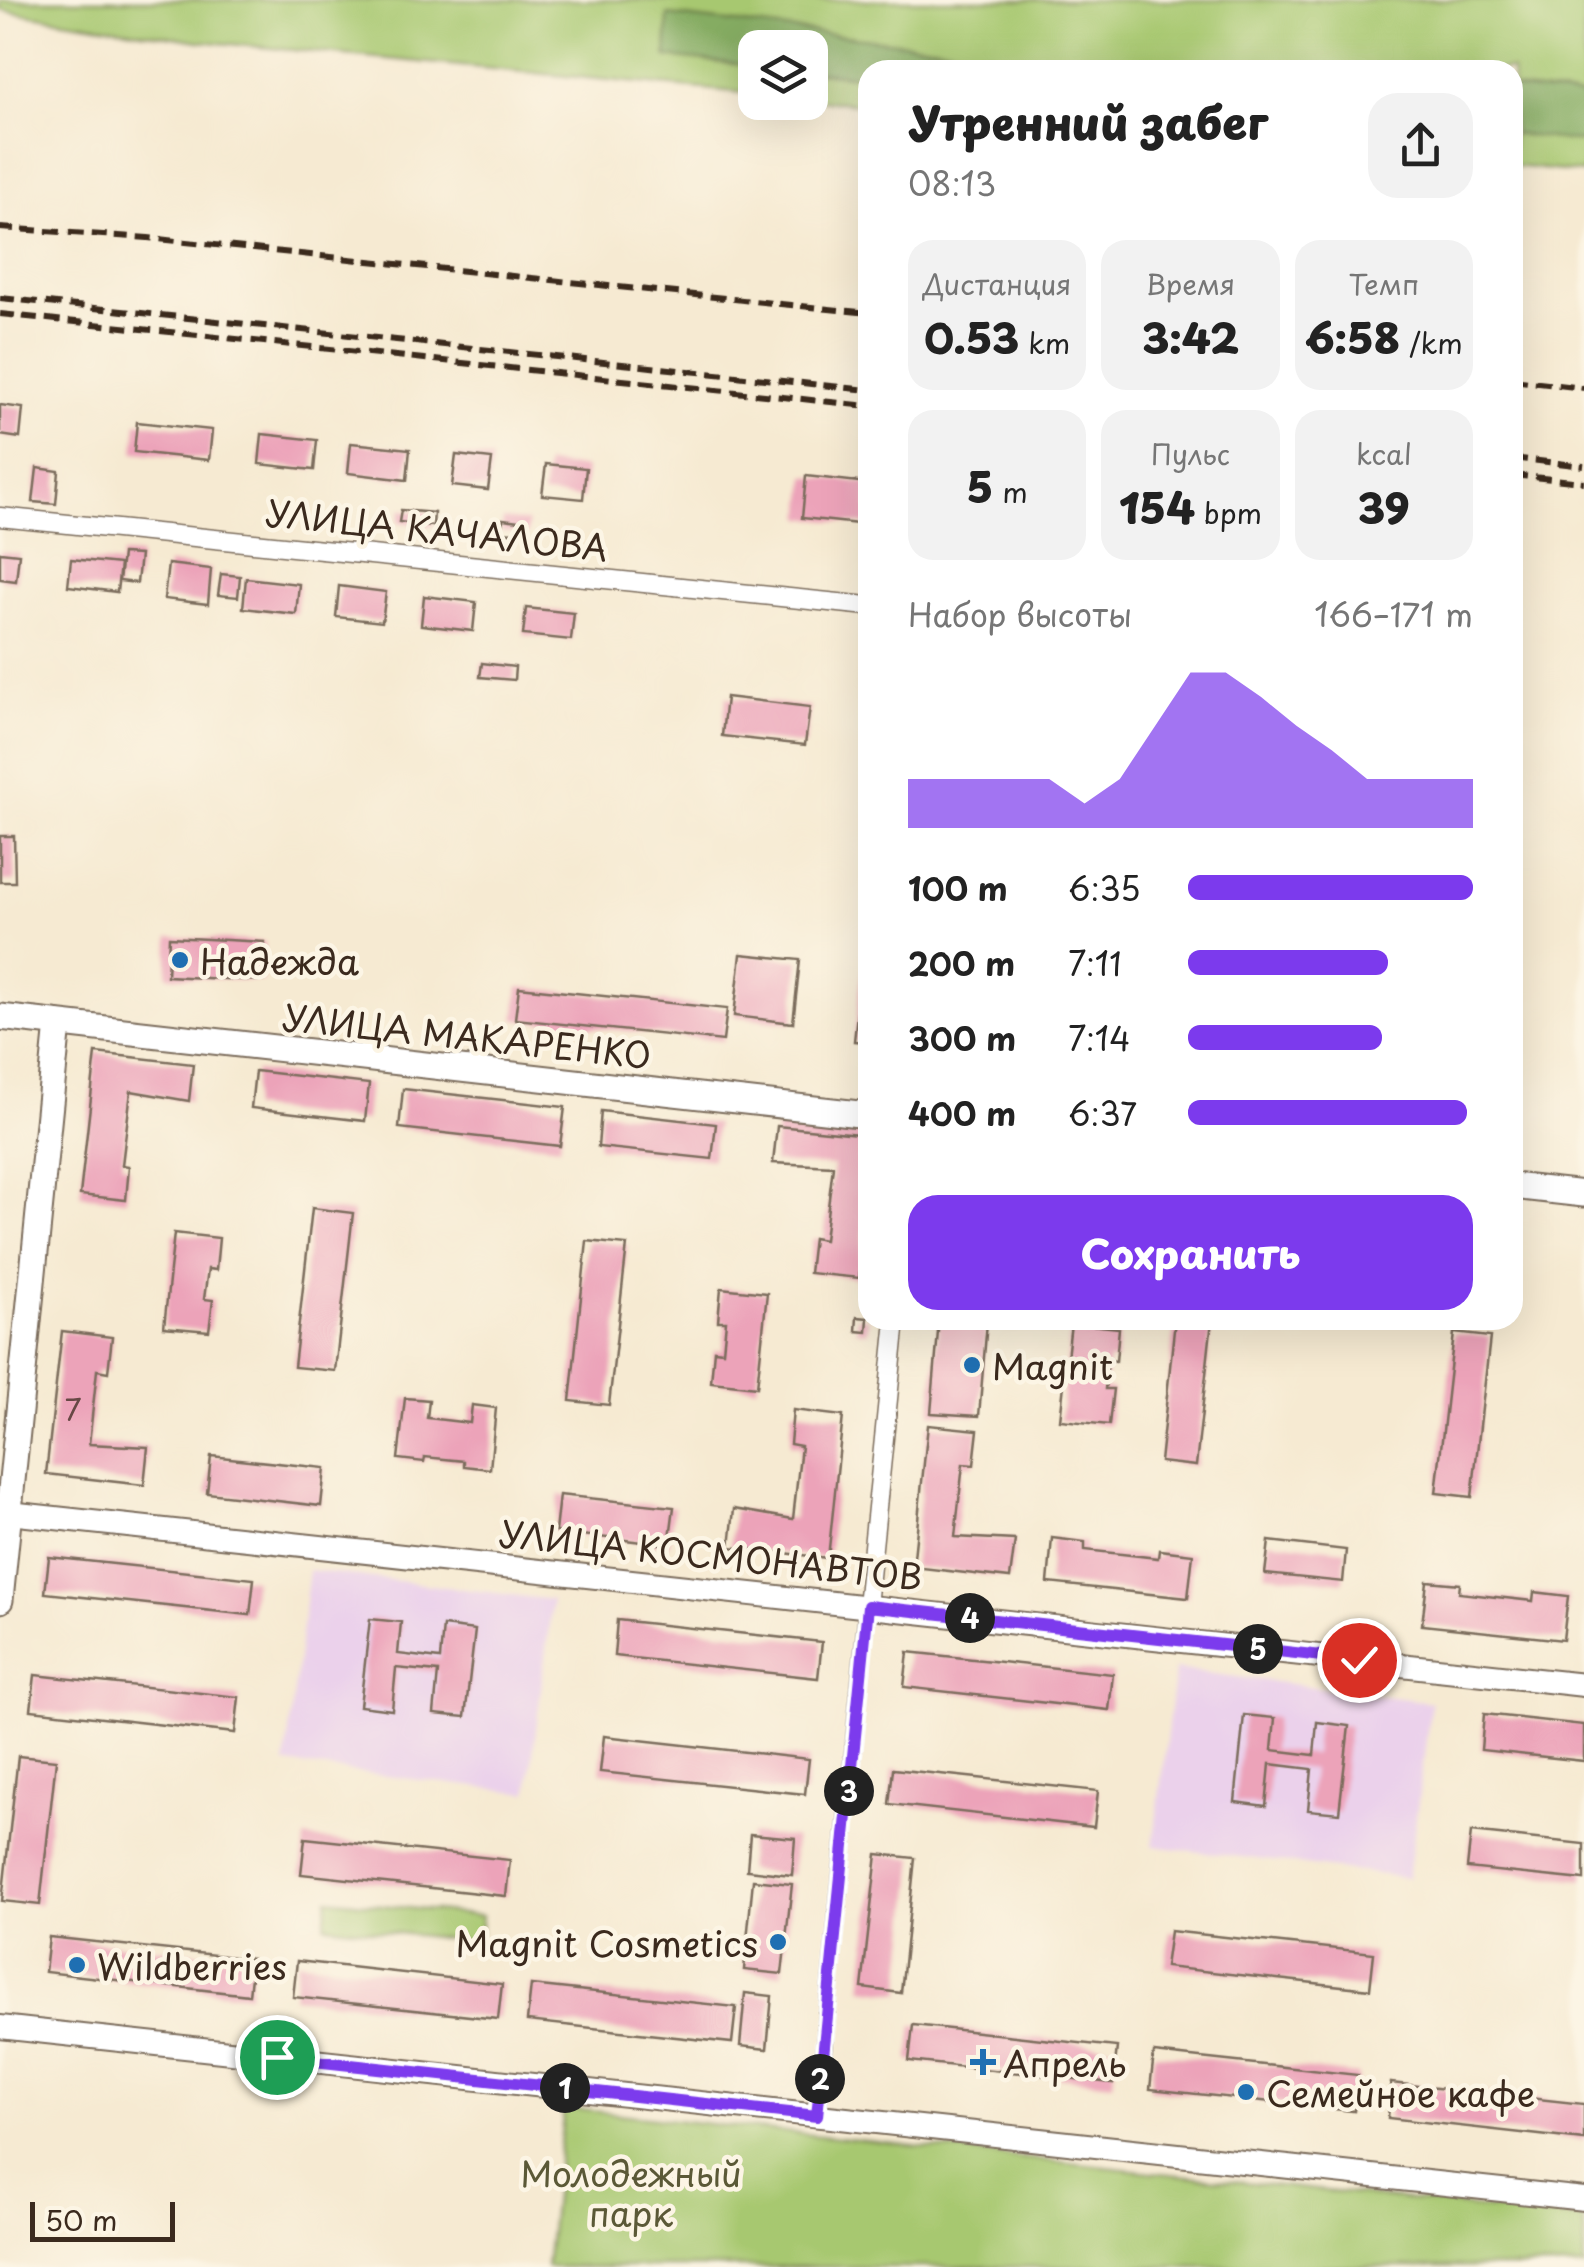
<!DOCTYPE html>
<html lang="ru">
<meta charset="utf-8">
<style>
:root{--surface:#fff;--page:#f2f2f2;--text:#222;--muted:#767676;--accent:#7c3aed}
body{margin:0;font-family:"Playpen Sans",sans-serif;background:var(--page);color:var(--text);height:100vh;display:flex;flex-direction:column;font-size:38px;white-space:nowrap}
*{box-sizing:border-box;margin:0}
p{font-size:32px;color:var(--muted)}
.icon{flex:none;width:55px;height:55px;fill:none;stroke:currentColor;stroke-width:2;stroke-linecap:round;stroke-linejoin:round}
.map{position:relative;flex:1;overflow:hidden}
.side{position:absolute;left:858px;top:60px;width:665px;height:1270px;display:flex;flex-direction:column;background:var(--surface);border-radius:30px;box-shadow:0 10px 40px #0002}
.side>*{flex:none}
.fabs{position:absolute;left:738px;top:30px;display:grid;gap:20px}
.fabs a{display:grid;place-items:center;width:90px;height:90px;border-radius:20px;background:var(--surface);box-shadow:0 10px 40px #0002;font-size:50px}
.scale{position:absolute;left:30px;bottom:25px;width:145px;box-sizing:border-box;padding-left:10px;border:5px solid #3b2a1e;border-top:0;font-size:28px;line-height:35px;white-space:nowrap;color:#3b2a1e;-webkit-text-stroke:8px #fcf5e5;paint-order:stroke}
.pin{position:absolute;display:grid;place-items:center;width:85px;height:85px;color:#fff;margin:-42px;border:5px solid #fff;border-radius:50%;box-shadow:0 2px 10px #0007}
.km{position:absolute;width:50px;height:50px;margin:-25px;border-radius:50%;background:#222;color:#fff;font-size:28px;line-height:50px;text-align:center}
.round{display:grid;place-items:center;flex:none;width:105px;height:105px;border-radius:30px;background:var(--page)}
.headline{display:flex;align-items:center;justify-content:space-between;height:170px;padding:0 50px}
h1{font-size:45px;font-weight:800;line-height:75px}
.figures{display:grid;grid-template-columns:repeat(3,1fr);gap:15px;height:170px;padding:10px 50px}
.figures div{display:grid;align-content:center;border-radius:25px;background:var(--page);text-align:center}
.figures b{font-size:42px;font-weight:800}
.figures small{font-size:28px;font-weight:400}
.figures p{font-size:28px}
.chart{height:280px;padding:20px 50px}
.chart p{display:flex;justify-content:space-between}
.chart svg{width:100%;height:180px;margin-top:10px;fill:var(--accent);opacity:.7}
.button{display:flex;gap:20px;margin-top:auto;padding:20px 50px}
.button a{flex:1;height:115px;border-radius:30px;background:var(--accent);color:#fff;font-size:40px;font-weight:800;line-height:115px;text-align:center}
ul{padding:0 50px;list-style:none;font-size:32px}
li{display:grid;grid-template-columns:160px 120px 1fr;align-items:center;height:75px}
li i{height:25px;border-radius:12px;background:var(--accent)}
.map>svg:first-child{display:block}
.built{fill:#ebd1eb}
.green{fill:#a7c870;stroke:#717947;stroke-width:2.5}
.forest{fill:#85ac62;stroke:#606b40;stroke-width:2.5}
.building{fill:#eca3b9}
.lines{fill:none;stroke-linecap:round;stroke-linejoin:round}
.pedestrian-casing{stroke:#7c6d5d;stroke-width:18}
.minor-casing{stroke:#7c6d5d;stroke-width:21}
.tertiary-casing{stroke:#7c6d5d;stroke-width:26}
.secondary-casing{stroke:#7c6d5d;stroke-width:29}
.pedestrian{stroke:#fff;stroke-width:14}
.minor{stroke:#fff;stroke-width:18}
.tertiary{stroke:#fff;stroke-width:22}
.secondary{stroke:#fff;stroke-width:25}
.rail{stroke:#3b2a1e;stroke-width:6;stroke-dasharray:15 8;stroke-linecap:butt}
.route-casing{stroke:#fff;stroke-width:20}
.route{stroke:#7c3aed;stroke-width:12}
.poi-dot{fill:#1f6fb2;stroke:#fcf5e5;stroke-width:4}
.labels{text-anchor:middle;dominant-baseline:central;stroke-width:9;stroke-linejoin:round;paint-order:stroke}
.number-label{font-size:30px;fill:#674845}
.street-label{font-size:35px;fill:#3b2a1e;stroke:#fcf5e5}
.poi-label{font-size:35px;fill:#3b2a1e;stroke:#fcf5e5;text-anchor:start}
.park-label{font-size:35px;fill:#5b5937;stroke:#fcf5e5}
</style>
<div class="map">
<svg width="1584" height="2267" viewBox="0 0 1584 2267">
<rect width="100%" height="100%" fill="#fcf5e5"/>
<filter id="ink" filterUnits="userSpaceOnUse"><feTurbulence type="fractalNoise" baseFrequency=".01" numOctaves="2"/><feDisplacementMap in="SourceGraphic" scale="20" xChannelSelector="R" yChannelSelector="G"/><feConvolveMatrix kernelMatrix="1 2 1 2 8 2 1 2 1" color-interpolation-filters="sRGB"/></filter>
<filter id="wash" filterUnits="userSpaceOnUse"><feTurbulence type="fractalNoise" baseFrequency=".0048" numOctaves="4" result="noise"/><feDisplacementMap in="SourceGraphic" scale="40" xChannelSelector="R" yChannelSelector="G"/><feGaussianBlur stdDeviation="2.25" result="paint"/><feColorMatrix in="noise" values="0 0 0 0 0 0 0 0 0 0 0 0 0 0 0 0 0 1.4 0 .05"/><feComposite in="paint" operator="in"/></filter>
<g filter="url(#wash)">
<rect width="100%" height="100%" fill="#f6ead2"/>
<g class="built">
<path d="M309,1570L552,1600L528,1793L285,1764Z"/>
<path d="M1175,1669L1431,1702L1408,1878L1153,1846Z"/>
</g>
<g class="green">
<path d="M0,0H1584V173L1513,166L1512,70H868L867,105L810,99V48H755V94L199,41L0,10Z"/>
<path d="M328,1899L482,1916L479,1942L325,1925Z"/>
<path d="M564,2108L1584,2219V2267H546Z"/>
</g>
<g class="forest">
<path d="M668,15L990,53L988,70H868L867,77L810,71V48H755V66L666,57Z"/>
<path d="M1512,88L1584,96V142L1513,134Z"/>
</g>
<g id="blocks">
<g class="building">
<path d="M0,405L23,408L20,438L0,435Z"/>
<path d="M137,422L212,430L209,460L134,452Z"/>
<path d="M262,434L317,440L314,470L259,464Z"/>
<path d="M351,443L410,449L407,480L348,473Z"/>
<path d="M456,455L492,459L488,490L452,486Z"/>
<path d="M546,464L586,468L583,499L542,495Z"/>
<path d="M37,468L59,471L56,504L33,502Z"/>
<path d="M806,476L868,483V525L802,518Z"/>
<path d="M401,510L434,513L433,526L399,522Z"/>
<path d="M503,519L528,522L527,534L501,532Z"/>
<path d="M0,552L19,554L16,581L0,579Z"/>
<path d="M122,554L140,555L137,583L119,581Z"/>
<path d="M71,559L120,564L117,592L68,586Z"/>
<path d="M168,564L211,569L208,604L164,599Z"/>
<path d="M221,574L240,576L238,597L218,595Z"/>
<path d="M246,578L299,584L296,614L243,608Z"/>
<path d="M339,586L386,592L382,622L336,617Z"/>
<path d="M424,596L476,602L473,631L421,625Z"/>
<path d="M526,608L574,613L571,640L523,635Z"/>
<path d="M482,663L515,667L514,680L480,677Z"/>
<path d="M726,697L810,707L805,745L722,736Z"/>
<path d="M0,836H14L15,882H0Z"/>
<path d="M169,937L265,942L263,981L167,976Z"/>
<path d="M865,941H868V1042L854,1041Z"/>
<path d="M741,954L800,960L793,1023L734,1016Z"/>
<path d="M519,987L727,1009L723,1041L515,1019Z"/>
<path d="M96,1053L193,1064L189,1101L131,1091L122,1165L129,1166L126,1200L80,1195Z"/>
<path d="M255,1071L369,1084L365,1121L251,1108Z"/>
<path d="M403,1089L565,1107L560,1146L399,1128Z"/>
<path d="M601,1111L716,1124L712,1159L598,1147Z"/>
<path d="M777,1126L868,1135V1203L859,1278L809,1273L813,1238L824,1240L833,1166L773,1163Z"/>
<path d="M312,1208L353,1213L335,1371L294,1367Z"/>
<path d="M174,1233L219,1238L216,1270L208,1269L204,1299L213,1300L209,1331L164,1327Z"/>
<path d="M587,1241L627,1245L609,1405L570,1401Z"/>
<path d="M721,1288L767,1293L757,1387L711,1382L714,1350L723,1351L726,1321H718Z"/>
<path d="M857,1317L868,1318L867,1332L856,1331Z"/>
<path d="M939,1320L987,1322L979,1416L931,1413Z"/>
<path d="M1175,1320H1212L1196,1466L1160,1462Z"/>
<path d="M1071,1323L1119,1328L1116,1361L1108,1360L1105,1389H1113L1109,1425L1060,1420Z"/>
<path d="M62,1331L112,1337L108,1372L97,1370L89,1444L148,1447L144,1485L46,1474Z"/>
<path d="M1454,1333L1490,1337L1472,1497L1436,1493Z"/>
<path d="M405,1398L429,1400L427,1418L470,1423L472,1405L496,1408L490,1469L464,1466V1461L425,1457L424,1462L398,1459Z"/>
<path d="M793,1410L843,1416L828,1558L730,1547L734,1509L793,1519L801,1446L790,1444Z"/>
<path d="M928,1425L978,1430L974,1465L963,1464L955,1537L1015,1540L1010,1578L913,1567Z"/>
<path d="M211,1456L325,1468L321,1506L207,1493Z"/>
<path d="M559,1495L674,1507L669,1545L555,1532Z"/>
<path d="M1052,1538L1085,1542V1550L1158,1558L1159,1550L1193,1554L1188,1598L1048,1583Z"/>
<path d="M1269,1541L1346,1550L1343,1582L1265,1574Z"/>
<path d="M49,1557L254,1579L250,1615L45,1593Z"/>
<path d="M1427,1581L1460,1584L1459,1593L1533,1601L1534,1592L1568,1596L1563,1640L1422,1625Z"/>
<path d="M370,1619L401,1622L398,1654L440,1659L443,1626L475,1630L465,1717L434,1714L438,1672L396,1668L392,1710L360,1706Z"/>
<path d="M617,1620L822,1642L818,1678L614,1656Z"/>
<path d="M908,1652L1113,1674L1109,1710L904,1687Z"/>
<path d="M35,1675L239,1697L235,1733L31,1710Z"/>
<path d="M1484,1714L1584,1725V1761L1481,1750Z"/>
<path d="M1244,1715L1275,1718L1272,1750L1314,1755L1317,1722L1349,1726L1339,1813L1308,1810L1312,1769L1270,1764L1266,1806L1235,1802Z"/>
<path d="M604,1736L809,1759L805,1794L600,1772Z"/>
<path d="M18,1756L56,1760L40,1905L2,1901Z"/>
<path d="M893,1769L1098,1791L1094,1827L889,1804Z"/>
<path d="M1471,1832L1584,1844V1880L1467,1868Z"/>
<path d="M750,1834L795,1838L792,1875L747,1870Z"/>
<path d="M305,1838L510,1860L506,1896L301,1874Z"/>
<path d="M877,1854L915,1858L901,1993L862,1988Z"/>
<path d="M753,1880L792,1884L782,1974L744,1970Z"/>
<path d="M1170,1931L1374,1953L1370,1989L1165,1967Z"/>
<path d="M49,1937L253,1959L249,1995L45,1972Z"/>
<path d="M297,1961L502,1984L498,2019L293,1997Z"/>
<path d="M531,1985L736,2007L732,2043L527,2021Z"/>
<path d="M745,1993L772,1996L767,2049L740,2046Z"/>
<path d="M913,2025L1117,2047L1113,2083L909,2061Z"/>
<path d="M1154,2053L1358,2075L1354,2111L1150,2089Z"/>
<path d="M1391,2083L1584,2104V2140L1388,2118Z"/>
</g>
</g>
</g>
<g filter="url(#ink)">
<use href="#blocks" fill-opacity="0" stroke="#7c6d5d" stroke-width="2.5"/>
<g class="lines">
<defs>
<path id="pedestrian" d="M817,2116L867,1606"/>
<g id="minor">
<path d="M0,517L868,606"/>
<path d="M867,1606L896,1320"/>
</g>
<g id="tertiary">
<path d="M9,1513L1584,1685"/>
<path d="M0,2027L1584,2199"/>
</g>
<g id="secondary">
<path d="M0,1017L868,1115"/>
<path d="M1512,1186L1584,1194"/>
<path d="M0,1600L58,1024"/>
</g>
</defs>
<use href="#pedestrian" class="pedestrian-casing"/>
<use href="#minor" class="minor-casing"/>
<use href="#tertiary" class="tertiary-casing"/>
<use href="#secondary" class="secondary-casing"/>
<use href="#pedestrian" class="pedestrian"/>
<use href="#minor" class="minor"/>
<use href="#tertiary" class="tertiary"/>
<use href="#secondary" class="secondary"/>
<g class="rail">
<path d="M0,228L148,238L868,313"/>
<path d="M0,298L868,390"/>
<path d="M0,314L868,406"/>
<path d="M1512,380L1584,388"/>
<path d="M1512,458L1584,466"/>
<path d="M1512,475L1584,482"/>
</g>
</g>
</g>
<g class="lines" filter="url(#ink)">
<defs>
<path id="route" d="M277,2057L817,2116L868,1606L1359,1660"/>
</defs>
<use href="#route" class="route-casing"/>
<use href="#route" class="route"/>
</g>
<g class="poi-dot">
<circle cx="180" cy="960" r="10"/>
<circle cx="972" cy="1365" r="10"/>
<circle cx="778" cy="1942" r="10"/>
<circle cx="77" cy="1965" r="10"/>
<path d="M978 2047h10v10h10v10h-10v10h-10v-10h-10v-10h10z"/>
<circle cx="1246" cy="2092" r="10"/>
</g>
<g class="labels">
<g class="number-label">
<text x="73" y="1408">7</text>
</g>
<g class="street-label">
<text transform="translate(437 529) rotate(6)">УЛИЦА КАЧАЛОВА</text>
<text transform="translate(467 1035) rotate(6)">УЛИЦА МАКАРЕНКО</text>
<text transform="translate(711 1554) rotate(6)">УЛИЦА КОСМОНАВТОВ</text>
</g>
<g class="poi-label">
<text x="200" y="960">Надежда</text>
<text x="992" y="1365">Magnit</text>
<text x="758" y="1942" text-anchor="end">Magnit Cosmetics</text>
<text x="97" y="1965">Wildberries</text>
<text x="1003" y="2062">Апрель</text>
<text x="1266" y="2092">Семейное кафе</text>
</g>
<g class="park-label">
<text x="631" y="2172">Молодежный<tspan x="631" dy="40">парк</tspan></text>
</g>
</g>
</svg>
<div class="fabs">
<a><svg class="icon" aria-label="layers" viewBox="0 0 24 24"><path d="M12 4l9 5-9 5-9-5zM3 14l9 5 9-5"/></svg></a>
</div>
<div class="scale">50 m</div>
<div class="pin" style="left:277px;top:2057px;background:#1e9e55"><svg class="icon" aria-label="arrive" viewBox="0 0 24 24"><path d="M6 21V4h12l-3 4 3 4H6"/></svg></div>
<div class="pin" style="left:1359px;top:1660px;background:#d93025"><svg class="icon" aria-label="check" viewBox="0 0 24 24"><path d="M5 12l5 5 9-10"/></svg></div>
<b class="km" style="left:565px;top:2088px">1</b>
<b class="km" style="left:820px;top:2079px">2</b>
<b class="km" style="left:849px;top:1791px">3</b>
<b class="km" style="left:970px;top:1618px">4</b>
<b class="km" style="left:1258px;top:1649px">5</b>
<section class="side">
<div class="headline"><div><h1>Утренний забег</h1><p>08:13</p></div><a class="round"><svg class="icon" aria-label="share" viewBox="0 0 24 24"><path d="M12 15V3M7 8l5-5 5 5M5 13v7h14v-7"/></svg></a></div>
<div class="figures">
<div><p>Дистанция</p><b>0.53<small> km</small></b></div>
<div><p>Время</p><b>3:42</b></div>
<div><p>Темп</p><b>6:58<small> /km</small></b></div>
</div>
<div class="figures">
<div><b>5<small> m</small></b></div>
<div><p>Пульс</p><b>154<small> bpm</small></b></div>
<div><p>kcal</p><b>39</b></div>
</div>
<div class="chart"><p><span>Набор высоты</span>166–171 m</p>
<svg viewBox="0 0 160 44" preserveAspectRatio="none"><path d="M0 44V32L10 32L20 32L30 32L40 32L50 38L60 32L70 19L80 6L90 6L100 12L110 19L120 25L130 32L140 32L150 32L160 32V44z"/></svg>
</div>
<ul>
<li><b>100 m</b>6:35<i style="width:100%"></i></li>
<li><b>200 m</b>7:11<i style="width:70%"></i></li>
<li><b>300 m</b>7:14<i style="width:68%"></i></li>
<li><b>400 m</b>6:37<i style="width:98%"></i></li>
</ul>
<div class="button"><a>Сохранить</a></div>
</section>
</div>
